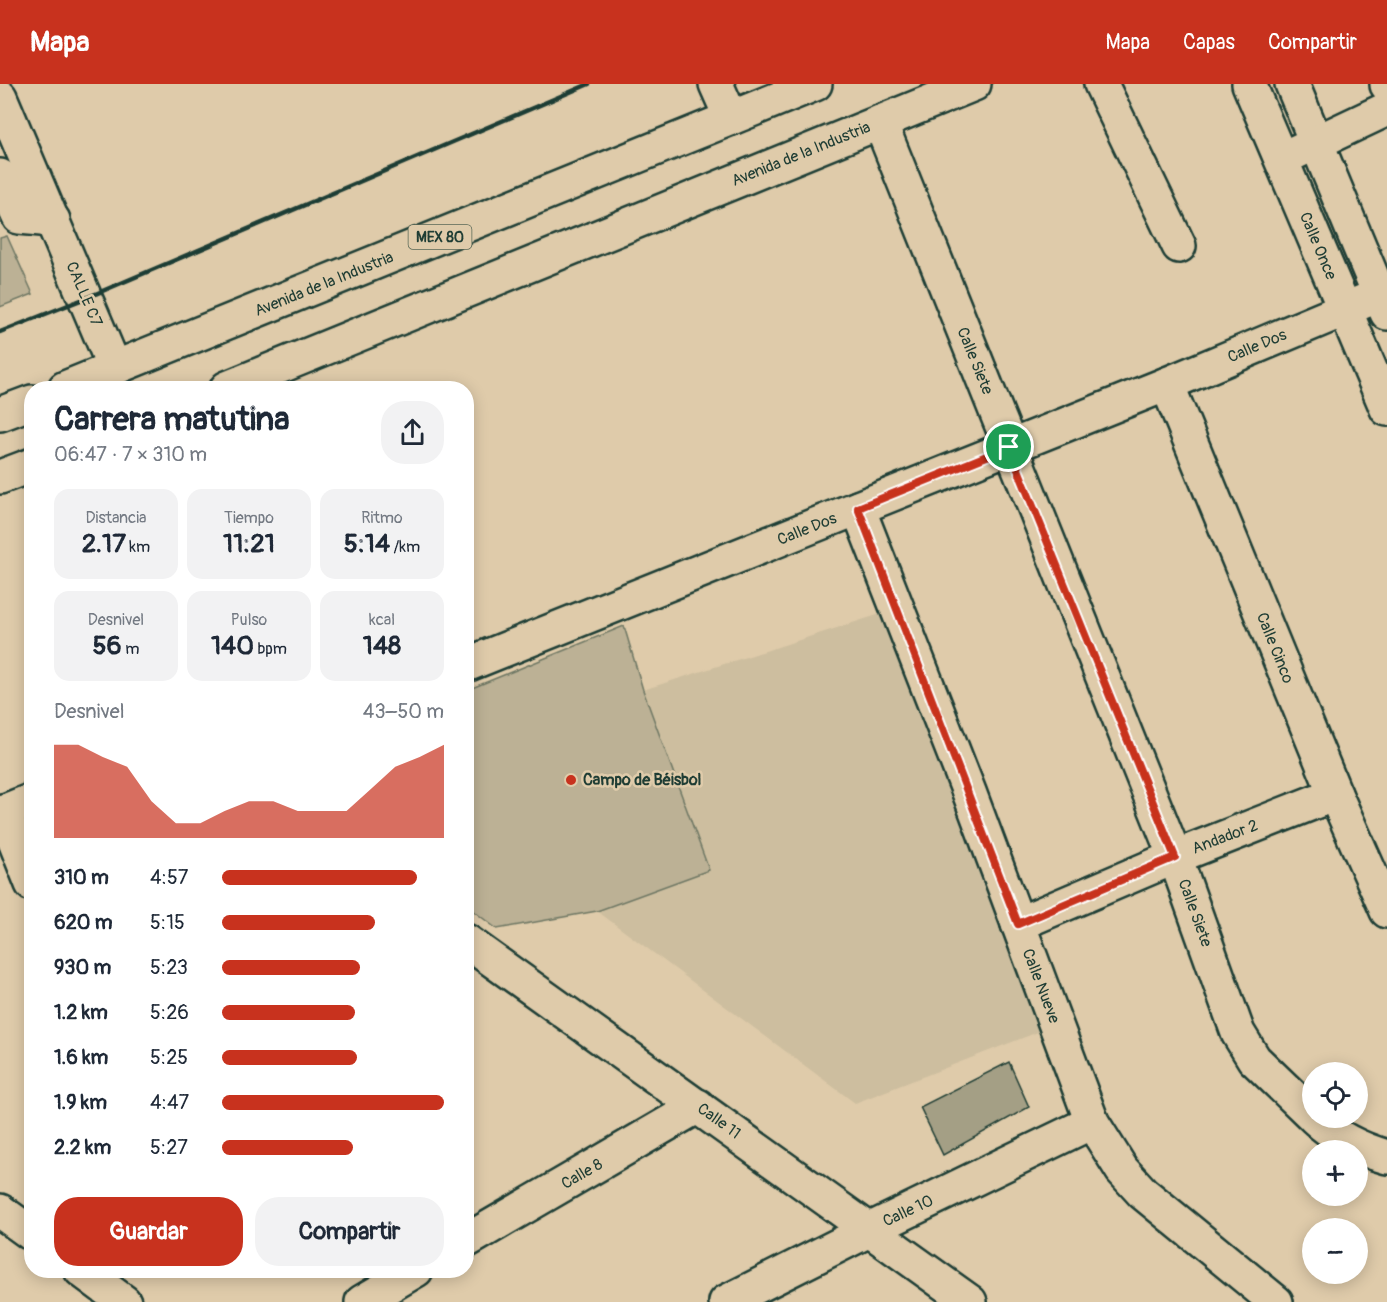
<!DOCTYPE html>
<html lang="es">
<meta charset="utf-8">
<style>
:root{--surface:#fff;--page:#f2f2f3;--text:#1f2937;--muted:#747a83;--accent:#c8321e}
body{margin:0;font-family:Pangolin,sans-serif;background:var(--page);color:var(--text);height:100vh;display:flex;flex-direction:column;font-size:22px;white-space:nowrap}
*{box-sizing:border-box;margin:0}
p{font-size:20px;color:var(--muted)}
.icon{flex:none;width:33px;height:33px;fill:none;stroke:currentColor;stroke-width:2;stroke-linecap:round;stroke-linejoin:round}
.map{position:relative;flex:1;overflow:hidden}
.drawer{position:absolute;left:24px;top:297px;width:450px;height:897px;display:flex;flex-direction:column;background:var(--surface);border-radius:24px;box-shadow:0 3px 15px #0003}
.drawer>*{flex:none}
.controls{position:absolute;left:1302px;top:978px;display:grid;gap:12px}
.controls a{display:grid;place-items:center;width:66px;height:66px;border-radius:50%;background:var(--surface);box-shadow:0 3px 15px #0003;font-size:30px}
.pin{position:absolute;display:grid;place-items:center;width:51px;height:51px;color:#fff;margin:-26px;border:3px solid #fff;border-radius:50%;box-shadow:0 2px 6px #0007}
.round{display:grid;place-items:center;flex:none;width:63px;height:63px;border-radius:24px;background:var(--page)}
.headline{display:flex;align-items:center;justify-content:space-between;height:102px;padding:0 30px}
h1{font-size:33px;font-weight:700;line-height:45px}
.figures{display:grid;grid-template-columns:repeat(3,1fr);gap:9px;height:102px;padding:6px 30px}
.figures div{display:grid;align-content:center;border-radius:15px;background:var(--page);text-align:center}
.figures b{font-size:26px;font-weight:700}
.figures small{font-size:16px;font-weight:400}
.figures p{font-size:16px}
.chart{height:168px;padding:12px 30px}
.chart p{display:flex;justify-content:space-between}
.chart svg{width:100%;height:108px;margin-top:6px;fill:var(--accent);opacity:.7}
.cta{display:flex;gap:12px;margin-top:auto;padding:12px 30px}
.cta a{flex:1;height:69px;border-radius:24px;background:var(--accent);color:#fff;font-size:24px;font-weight:700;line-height:69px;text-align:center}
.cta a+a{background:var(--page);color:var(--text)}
ul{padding:0 30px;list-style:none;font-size:20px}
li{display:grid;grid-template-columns:96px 72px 1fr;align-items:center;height:45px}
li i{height:15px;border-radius:8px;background:var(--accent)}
header{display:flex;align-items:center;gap:36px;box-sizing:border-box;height:84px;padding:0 30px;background:var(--accent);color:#fff}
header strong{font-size:28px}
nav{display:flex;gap:33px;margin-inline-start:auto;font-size:21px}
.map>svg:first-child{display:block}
.built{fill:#cdbe9f}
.green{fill:#bcb195;stroke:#6e7764;stroke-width:1.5}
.building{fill:#a49f85;stroke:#1f3d34;stroke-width:1.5}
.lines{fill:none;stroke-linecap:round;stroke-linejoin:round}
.minor-casing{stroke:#1f3d34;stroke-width:38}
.highway-casing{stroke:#1f3d34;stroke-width:38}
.minor{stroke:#dfcbaa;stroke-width:33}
.highway{stroke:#dfcbaa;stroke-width:33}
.rail{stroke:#1f3d34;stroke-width:4.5}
.route-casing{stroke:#fff;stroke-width:12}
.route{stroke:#c8321e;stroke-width:8}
.poi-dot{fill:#c8321e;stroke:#dfcbaa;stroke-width:2}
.labels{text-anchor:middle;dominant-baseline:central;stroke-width:5;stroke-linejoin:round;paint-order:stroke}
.shield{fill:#dfcbaa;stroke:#596857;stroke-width:1.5}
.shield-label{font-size:15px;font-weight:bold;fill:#1f3d34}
.street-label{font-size:16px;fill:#1f3d34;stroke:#dfcbaa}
.poi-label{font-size:16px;font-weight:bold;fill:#1f3d34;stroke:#dfcbaa;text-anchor:start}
</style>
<header>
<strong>Mapa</strong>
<nav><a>Mapa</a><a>Capas</a><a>Compartir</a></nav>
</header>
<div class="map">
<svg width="1387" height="1218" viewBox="0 0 1387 1218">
<rect width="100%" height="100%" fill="#dfcbaa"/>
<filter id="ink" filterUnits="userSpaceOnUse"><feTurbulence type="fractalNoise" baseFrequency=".0167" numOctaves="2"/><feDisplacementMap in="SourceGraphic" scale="12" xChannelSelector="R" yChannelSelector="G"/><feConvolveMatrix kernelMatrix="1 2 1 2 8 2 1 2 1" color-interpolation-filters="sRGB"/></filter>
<g filter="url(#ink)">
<path class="built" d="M896,525L1056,941L855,1019L597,827L709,786L643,606Z"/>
<g class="green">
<path d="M7,152L33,210L0,223V154Z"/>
<path d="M624,542L643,606L709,786L597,827L497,845L467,822V606Z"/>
</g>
<path class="building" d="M1009,978L1029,1023L943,1071L920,1023Z"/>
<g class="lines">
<defs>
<g id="minor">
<path d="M716,0L731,34"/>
<path d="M1101,0L1179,162"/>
<path d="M1249,0L1387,325"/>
<path d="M1292,0L1387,229"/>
<path d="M1387,0V1"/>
<path d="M0,13L115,285"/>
<path d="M880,38L1175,773L1238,949L1254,975L1312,1031"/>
<path d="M1296,68L1387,25"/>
<path d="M0,92L19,133L53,136"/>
<path d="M1167,300L1335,710L1387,827"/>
<path d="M858,424L969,708L1092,1038L1122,1086L1143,1109L1276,1218"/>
<path d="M466,581L1167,300L1379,211"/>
<path d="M3,727L32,800"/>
<path d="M0,729L32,716"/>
<path d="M1018,840L1175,773L1335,710"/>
<path d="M466,857L970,1218"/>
<path d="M1315,1034C1336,1054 1359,1065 1387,1073"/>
<path d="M0,1127L32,1150"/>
<path d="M466,1157L698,1022"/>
<path d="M81,1186L124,1218"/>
<path d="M362,1218L416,1186"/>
<path d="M726,1218L869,1146L1092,1038"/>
</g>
<g id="highway">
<path d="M65,304L815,0"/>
<path d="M227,304L974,0"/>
<path d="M0,330L32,318"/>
<path d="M0,393L32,381"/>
</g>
</defs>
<use href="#minor" class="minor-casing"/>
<use href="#highway" class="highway-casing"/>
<use href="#minor" class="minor"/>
<use href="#highway" class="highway"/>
<path class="rail" d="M0,248L86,214L589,0"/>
</g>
</g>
<g class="lines" filter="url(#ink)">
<defs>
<path id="route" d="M1009,363L1175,773L1018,840L858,424Z"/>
</defs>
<use href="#route" class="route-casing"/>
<use href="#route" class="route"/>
</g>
<circle class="poi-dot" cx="571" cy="696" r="6"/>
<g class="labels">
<rect class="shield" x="408.5" y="141" width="63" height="24" rx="4.5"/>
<g class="shield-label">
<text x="440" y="153">MEX 80</text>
</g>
<g class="street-label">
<text transform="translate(801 70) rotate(-22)">Avenida de la Industria</text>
<text transform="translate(1318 162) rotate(67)">Calle Once</text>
<text transform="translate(324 200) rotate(-22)">Avenida de la Industria</text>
<text transform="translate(84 210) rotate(67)">CALLE C7</text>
<text transform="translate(1257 262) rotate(-23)">Calle Dos</text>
<text transform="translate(975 277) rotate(68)">Calle Siete</text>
<text transform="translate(807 445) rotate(-22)">Calle Dos</text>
<text transform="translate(1275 564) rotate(68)">Calle Cinco</text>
<text transform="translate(1225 753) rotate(-21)">Andador 2</text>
<text transform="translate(1195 829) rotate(70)">Calle Siete</text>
<text transform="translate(1041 902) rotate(69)">Calle Nueve</text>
<text transform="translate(719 1037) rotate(36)">Calle 11</text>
<text transform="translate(582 1090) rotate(-30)">Calle 8</text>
<text transform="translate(908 1127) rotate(-25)">Calle 10</text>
</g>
<g class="poi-label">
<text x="583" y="696">Campo de Béisbol</text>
</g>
</g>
</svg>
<div class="controls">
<a><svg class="icon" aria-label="locate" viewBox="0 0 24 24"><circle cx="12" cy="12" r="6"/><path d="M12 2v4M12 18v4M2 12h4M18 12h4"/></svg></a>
<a>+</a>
<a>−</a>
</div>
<div class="pin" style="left:1009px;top:363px;background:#1e9e55"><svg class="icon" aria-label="arrive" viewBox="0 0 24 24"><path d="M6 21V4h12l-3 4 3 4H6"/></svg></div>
<section class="drawer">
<div class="headline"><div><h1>Carrera matutina</h1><p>06:47 · 7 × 310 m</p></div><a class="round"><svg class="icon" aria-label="share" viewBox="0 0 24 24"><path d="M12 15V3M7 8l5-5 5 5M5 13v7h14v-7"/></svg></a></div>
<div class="figures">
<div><p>Distancia</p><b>2.17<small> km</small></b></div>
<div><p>Tiempo</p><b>11:21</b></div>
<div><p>Ritmo</p><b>5:14<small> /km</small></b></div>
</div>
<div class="figures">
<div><p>Desnivel</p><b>56<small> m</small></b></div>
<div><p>Pulso</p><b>140<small> bpm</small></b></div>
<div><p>kcal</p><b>148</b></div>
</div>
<div class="chart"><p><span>Desnivel</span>43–50 m</p>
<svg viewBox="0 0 160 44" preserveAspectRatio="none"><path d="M0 44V6L10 6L20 11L30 15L40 29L50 38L60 38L70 33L80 29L90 29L100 33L110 33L120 33L130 24L140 15L150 11L160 6V44z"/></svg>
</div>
<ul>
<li><b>310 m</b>4:57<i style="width:88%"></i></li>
<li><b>620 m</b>5:15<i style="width:69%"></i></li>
<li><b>930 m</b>5:23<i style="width:62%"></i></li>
<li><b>1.2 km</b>5:26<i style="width:60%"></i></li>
<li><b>1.6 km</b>5:25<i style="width:61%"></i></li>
<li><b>1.9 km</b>4:47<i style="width:100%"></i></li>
<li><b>2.2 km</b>5:27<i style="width:59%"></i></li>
</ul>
<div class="cta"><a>Guardar</a><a>Compartir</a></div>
</section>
</div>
